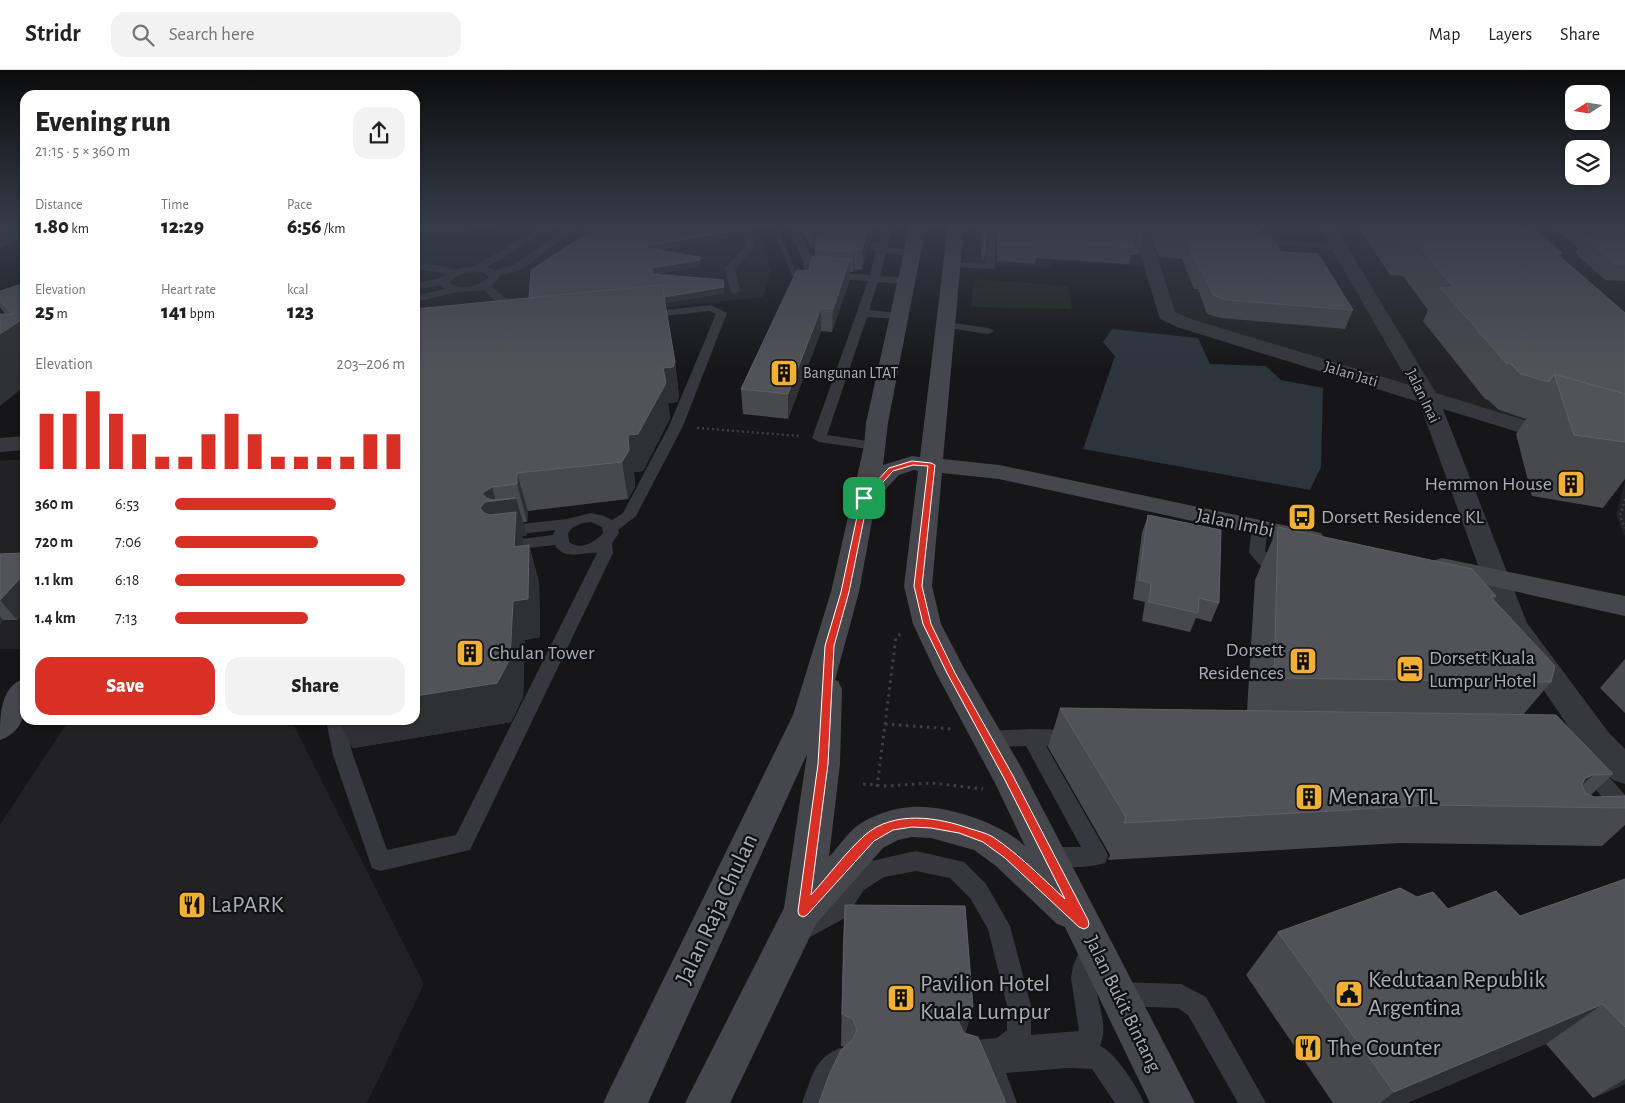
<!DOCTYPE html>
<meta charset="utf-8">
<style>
:root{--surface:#fff;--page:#f2f2f2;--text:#202124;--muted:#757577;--line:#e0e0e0;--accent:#d93025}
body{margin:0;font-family:"Alegreya Sans",sans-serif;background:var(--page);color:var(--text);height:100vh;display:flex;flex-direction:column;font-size:19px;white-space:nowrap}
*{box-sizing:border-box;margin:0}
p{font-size:16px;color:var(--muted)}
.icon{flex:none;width:28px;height:28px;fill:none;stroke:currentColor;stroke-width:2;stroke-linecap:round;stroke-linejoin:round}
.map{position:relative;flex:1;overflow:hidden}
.panel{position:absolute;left:20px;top:20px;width:400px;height:635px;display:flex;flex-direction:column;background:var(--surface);border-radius:15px;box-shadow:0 1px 4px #0004}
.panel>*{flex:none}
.needle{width:32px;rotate:258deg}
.buttons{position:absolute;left:1565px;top:15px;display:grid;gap:10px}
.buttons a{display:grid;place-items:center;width:45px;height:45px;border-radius:10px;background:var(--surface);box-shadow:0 1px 4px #0004;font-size:25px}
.pin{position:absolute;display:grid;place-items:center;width:42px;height:42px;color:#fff;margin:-21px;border-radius:10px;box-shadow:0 2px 8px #0006}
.round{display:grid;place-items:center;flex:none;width:52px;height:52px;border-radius:15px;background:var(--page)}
.overview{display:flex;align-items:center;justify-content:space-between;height:85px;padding:0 15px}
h1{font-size:28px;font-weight:800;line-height:38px}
.stats{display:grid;grid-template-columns:repeat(3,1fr);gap:8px;height:85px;padding:5px 15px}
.stats div{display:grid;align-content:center}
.stats b{font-size:21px;font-weight:800}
.stats small{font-size:14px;font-weight:400}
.stats p{font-size:14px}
.chart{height:140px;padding:10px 15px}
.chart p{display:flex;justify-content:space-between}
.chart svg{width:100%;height:90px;margin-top:5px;stroke:var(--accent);stroke-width:6}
.cta{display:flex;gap:10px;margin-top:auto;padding:10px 15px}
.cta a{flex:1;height:58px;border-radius:15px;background:var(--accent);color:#fff;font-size:20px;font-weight:800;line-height:58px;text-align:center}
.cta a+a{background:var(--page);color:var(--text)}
ul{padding:0 15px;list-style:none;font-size:16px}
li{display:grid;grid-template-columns:80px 60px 1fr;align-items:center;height:38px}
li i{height:12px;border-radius:6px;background:var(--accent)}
header{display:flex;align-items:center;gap:30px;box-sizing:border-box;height:70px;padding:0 25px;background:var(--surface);border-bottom:1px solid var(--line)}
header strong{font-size:24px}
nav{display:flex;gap:28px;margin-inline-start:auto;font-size:18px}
.search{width:350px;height:45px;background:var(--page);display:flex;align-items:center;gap:12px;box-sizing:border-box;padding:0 18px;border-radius:15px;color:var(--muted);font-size:19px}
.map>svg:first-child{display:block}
.built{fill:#222225}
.green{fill:#1e261f}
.water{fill:#2c353c}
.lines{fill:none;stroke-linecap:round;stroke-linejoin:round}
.stream{stroke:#2c353c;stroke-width:5}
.path-far1{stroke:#3d3f44;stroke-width:2.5;stroke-dasharray:2 3;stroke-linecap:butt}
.path{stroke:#3d3f44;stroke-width:3;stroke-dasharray:2.5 4.5;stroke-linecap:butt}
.lane{fill:#37383d;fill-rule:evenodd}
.street{fill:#37383d;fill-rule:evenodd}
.secondary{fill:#45474d;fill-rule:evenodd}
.wall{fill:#47494d}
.shaded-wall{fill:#2f3033}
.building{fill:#525359;stroke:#5f6168}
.route{fill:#d93025;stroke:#fff;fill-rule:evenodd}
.labels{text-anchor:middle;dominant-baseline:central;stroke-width:4.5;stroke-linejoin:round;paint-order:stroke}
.far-poi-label{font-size:16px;fill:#a8adb8;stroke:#111113;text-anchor:start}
.far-street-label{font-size:16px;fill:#a8adb8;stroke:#111113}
.poi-label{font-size:20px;fill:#a8adb8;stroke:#111113;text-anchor:start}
.street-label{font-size:20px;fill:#a8adb8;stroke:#111113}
.near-poi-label{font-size:24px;fill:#a8adb8;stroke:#111113;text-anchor:start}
.near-street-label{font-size:24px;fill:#a8adb8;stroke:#111113}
</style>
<header>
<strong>Stridr</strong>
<div class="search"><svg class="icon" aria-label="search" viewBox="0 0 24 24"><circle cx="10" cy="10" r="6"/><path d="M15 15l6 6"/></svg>Search here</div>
<nav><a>Map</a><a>Layers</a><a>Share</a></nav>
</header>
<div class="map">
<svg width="1625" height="1033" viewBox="0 0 1625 1033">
<rect width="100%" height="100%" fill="#161618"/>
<g class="built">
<path d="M415,155H757L771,201L763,227L518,253L415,247Z"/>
<path d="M970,155H1625V384L1174,244L1158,197L1050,191L1051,198L965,194Z"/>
<path d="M25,389V573L20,579H0V391Z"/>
<path d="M1625,411V467L1616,445Z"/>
<path d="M69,650H291L424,914L367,1033H0V755Z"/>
</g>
<path class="green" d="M974,209L1068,216L1072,239L971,237Z"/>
<path class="water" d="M1112,259L1198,268L1210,294L1266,296L1281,310L1323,318L1321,397L1310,420L1083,379L1115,286L1103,272Z"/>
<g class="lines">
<path class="stream" d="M774,155L794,204"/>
<g class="path-far1">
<path d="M697,358L800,366"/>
<path d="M1625,429L1620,446L1625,458"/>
</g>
<g class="path">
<path d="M885,654L952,659"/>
<path d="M863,714L886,716L932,713L983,719"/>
<path d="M877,717L896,567L902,563"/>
</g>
<g class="lane">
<path d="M545,155H557L487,197L495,200L512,196L572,155H583L520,200L499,206L498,210L491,216L507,230L523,229L528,232L527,234L500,235L483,220L458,222L415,232V226L445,219L440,215L415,220V214L441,208L446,204L415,198V192L446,197L453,200L474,196ZM477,202L484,203L489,207C480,216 459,222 449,212L461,204Z"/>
<path d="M740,155H750L756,176L735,198L740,221L735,224L730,221L725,198L746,176Z"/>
<path d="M787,155H797L813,191V201L870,205L876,181L869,175L874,172L878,174L883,155H893L887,178L913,180L918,183L913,186L886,183L880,206L907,208L912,211L907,214L878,212L869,240L900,243L906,246L900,249L867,247L827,365L880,373L882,376L880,379L875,380L819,372L812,368L868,211L804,206L803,191Z"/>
<path d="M951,155H995V199L948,197L947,195L952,192L986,194L987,160L956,158Z"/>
<path d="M1253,168L1339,174L1344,177L1339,180L1250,173V169Z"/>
<path d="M711,235L727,243L683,356L636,446L618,460L619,463L612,473L613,483L470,780L380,801L372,798L333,685L326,650H344L353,685L387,780L456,765L597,483C584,481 565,492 555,475L502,481L497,480L494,476L497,472L553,465L555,460L504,466L499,464L496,461L499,458L504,456L567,449L591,443L604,446L612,450L623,443L669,356L716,244L710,241L646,248L640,245L646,242ZM591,452L602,457L603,463C596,472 580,481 569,472L568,463C573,455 582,453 591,452Z"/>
<path d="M946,252L988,258L994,261L988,264L942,257L940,255L942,253Z"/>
<path d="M1260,453L1265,455L1268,458L1265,481C1271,486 1286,495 1289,500L1287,504C1272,508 1257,494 1249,482L1252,458L1255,455Z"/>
<path d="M1031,659L1073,660L1080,663L1083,668L1080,673L1073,676H1046L1105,779L1108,786L1105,793C1090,798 1056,799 1042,794L1039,787L1042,780L1050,777H1081L1026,676L988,677L981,674L978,669L981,664L988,661Z"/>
<path d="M1588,689L1595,691L1625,725V748L1618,745L1581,703L1578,697L1581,691Z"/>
<path d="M916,781L964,792L986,814L1010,856L1031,936V965L1079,961L1071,908L1073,896L1085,869L1093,866L1101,869L1105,877C1102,884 1097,891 1096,899C1091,925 1111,950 1100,976C1116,983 1137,1017 1144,1033H1115L1092,999L1068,998L1006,1003L1017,1033H991L978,995L965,997L956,993L952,984L956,975L965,971L997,968L1007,960V936L988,859L970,828L950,808L916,801L884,807L864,820L845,848L801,872L793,869L790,861L793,853L829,832L848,806L871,791Z"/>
<path d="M1117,912L1181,914L1206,927L1266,1033H1238L1188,945L1178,938L1117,936L1108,933L1105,924L1108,915Z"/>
<path d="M840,978L849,982L853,991L849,1000C835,1006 833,1020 828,1033H802C812,1008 813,989 840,978Z"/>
</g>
<g class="street">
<path d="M1131,155H1147L1175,242L1191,249L1410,315L1318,155H1334L1436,323L1625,381V395L1443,339L1527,553L1609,663L1625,679V714L1613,710L1585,681L1500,556L1419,332L1177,257L1160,249Z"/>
<path d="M25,366V380L0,382V368Z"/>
</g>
<g class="secondary">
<path d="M910,155H926L888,353L883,395L912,386L920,387L948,155H964L943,389L999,395L1312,461L1321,463L1325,469L1321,475L1312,477L999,409L942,403L932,516L941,554L965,600L1021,697L1195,1033H1150L1065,857L1057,854L996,796L974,780L931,768L912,767L898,770L883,778L816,854L730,1033H685L784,838L807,684L648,1033H603L793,645L831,522L864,376L866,353ZM914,400L918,401L904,516L913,554L936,603L996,715L1025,776C1001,753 945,734 911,737C894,738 872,745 857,756C847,764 838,777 829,787L840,694L842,619L838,611L835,610L859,522L876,429L899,405Z"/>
<path d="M1442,488L1625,526V546L1433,503L1429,497L1433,491Z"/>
<path d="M25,608C25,634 29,660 0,670C0,644 0,617 25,608Z"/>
</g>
</g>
<g class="wall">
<path d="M799,155H874L862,200L854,199L853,202H850L849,211L832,262L821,261L788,349L743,344L741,319L809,201L815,187V178H812Z"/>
<path d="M998,155H1138L1143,168L1138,185H1131L1129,194L1036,188L1035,194L997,191V162Z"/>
<path d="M1148,155H1252L1251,158L1261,163L1281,182L1353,240L1345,259L1221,248L1207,244L1198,219H1194L1182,189L1159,187Z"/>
<path d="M1357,155H1533L1532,157L1562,183L1560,187L1625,243V409L1603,438L1532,426L1516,364L1526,349L1499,340L1488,330L1485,329L1423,251L1428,240L1403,206L1390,205Z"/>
<path d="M1551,155H1625V211L1605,210L1575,183L1578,178Z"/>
<path d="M733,158L734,167L658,180L701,196L656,204L723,210L724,223L665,233L675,292L679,327L677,332L668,333L670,348L643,401L634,402L635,417L628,429L528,441L527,452H523L527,465L522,466L525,476L529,475L539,513L540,567L525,570L523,627L511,652L353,678L337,650H415L529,228L531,200Z"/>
<path d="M983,162L985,184L984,190H981Z"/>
<path d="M25,213V316L5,244L0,237V221Z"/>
<path d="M1148,445L1219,533L1211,552L1196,548L1190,562L1142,551L1145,532L1133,529L1142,463Z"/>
<path d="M1278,457L1496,526L1494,530L1551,612L1523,645L1613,704L1591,725L1594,727L1625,726V755L1602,776L1400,773L1108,790L1110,785L1048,677L1060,638L1247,641L1255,510Z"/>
<path d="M25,483V540L17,550H3L0,554V484Z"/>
<path d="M1625,589V643L1600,618Z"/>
<path d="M1625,809V1014L1593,1028L1546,974L1407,1033H1333L1246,905L1278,862L1417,827L1448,839L1520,846Z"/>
<path d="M845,835L966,963L999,1018L841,976L843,870Z"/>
</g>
<g class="shaded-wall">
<path d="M0,155H25V167L0,178Z"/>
<path d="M462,155H502L415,168V162Z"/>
<path d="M869,155H874L862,200V180Z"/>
<path d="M818,158V177L812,178V159Z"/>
<path d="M733,161L734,167L641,183V177Z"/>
<path d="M854,179V199L853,202V182Z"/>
<path d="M700,187L701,196L653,204V210L652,198Z"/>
<path d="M850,189L849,211L832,262L833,239Z"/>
<path d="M724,217V223L663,233L662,227Z"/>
<path d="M821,238V261L788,349V324Z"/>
<path d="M25,247V316L0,336V264Z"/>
<path d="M675,292L679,327L677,332L668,333L670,348L643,401L634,402L635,417L628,429L622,392L628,365L663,298Z"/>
<path d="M517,403L528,441L527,452L517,414Z"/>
<path d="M492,417L496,431L516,428L527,465L522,466L526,480L525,515L480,438L482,423Z"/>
<path d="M529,475L539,513L540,567L525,570L523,627L511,652L353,678L337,650H415V626L513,531Z"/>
<path d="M25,503V540L17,550L0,530Z"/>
<path d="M0,546L3,550L0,554Z"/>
<path d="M1593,705L1561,737L1585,708Z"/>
<path d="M1603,934L1546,974L1407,1033H1380L1394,1022Z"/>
<path d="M973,937L964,969L959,953L963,942Z"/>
<path d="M1625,1009V1014L1593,1028Z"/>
</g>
<g class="building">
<path d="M415,155H462L415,162Z"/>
<path d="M600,155H716L733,158V161L641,177L700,187V190L652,198V204L723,210L724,217L664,227L662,215L529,228L531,200Z"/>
<path d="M810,155H869L862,180L854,179L853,182L815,179L818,158L812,159Z"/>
<path d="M999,155H1138L1143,168H1131L1133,177L1038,171V176L999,174Z"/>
<path d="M1158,155H1219L1258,159L1261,163L1270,166L1281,182L1318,184L1353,240L1227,230L1213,225L1203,202L1200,201L1187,171L1164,170Z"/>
<path d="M1392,155H1530L1562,183H1556L1625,243V324L1554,304L1549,312L1521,304L1510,293H1506L1440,217L1454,218L1418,174L1405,173Z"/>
<path d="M1578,155H1625V194H1615L1584,167L1593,168Z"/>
<path d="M983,156H986L985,184H982Z"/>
<path d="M812,186L850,189L833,239L821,238L788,324L741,319L797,200L809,201Z"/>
<path d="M25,213V247L0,264V244H13L0,231V221Z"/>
<path d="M662,215L675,292L673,297L663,298L666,313L638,364L628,365L629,380L622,392L517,403V414L492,417L482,423L486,428L493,430L516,428L485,432L480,438L484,443L490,445L516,442L514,477L529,475L528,529L513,531L510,589L497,613L415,626V239Z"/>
<path d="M1554,304L1625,324V372L1574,365Z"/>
<path d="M1148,445L1221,460L1219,533L1199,528L1198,543L1149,532L1151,513L1139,510Z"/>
<path d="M1278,457L1472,499L1496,526H1490L1555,596L1551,612L1274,608Z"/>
<path d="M25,483V503L0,530V484Z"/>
<path d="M1060,638L1556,645L1613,704L1593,705L1585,708L1582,715L1585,723L1594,727L1625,726V738L1432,735L1124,753L1126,747Z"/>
<path d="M1625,809V957L1603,934L1394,1022L1278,862L1400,818L1417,827L1433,822L1448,839L1496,821L1520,846Z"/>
<path d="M845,835L965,836L973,937L963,942L959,953L964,963L978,967L1006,1033H819L829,1005L841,980L853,969L857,960L853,949L842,944Z"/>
</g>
<linearGradient id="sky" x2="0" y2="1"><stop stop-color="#0c0c0d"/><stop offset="0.52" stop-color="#363c48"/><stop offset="1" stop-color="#363c48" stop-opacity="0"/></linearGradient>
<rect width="1625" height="300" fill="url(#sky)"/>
<path class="route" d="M912,391L931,393L935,395L922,516L931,554L955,603L1012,704L1088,850L1089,854L1088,857L1084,859L1079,857L1005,788L983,772L959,763L931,758L912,757L893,760L874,771L807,845L803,847L799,845L798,841L818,694L825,576L841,522L861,428L889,398ZM913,395L928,396L914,516L923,554L947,603L1005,710L1065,829C1042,808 1020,785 993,767C986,763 978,761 971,759C938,747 894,740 865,765C846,782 829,805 811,825L828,694L834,576L849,522L868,429L893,401Z"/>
<defs>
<symbol id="building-square" viewBox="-11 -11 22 22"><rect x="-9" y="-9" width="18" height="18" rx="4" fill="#f2b134" stroke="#111113"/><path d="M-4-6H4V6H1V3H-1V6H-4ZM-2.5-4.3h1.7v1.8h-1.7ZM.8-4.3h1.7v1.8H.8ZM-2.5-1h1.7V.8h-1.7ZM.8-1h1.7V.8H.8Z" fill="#111"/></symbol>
<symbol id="bus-square" viewBox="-11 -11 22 22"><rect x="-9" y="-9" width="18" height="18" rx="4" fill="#f2b134" stroke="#111113"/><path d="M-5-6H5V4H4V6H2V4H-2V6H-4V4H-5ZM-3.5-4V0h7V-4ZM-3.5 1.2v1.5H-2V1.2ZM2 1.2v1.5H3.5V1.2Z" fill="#111"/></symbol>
<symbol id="hotel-square" viewBox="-11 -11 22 22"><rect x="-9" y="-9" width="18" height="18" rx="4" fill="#f2b134" stroke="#111113"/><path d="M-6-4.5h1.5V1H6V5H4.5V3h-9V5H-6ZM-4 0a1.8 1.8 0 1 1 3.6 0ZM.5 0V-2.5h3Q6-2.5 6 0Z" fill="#111"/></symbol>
<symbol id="restaurant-square" viewBox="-11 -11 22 22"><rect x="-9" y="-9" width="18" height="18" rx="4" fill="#f2b134" stroke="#111113"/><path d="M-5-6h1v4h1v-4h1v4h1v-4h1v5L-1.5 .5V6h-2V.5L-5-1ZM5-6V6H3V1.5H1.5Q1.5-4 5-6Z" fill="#111"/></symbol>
<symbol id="civic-square" viewBox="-11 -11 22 22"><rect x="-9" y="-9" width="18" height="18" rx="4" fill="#f2b134" stroke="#111113"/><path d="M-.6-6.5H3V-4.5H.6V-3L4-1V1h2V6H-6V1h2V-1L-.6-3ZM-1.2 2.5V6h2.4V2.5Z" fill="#111"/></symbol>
</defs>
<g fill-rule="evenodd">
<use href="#building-square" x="768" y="287" width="32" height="32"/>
<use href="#building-square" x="1555" y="398" width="32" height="32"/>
<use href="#bus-square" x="1286" y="431" width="32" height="32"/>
<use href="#building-square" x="454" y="567" width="32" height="32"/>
<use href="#building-square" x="1287" y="575" width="32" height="32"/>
<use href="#hotel-square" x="1394" y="583" width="32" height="32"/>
<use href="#building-square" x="1293" y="711" width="32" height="32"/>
<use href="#restaurant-square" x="176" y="819" width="32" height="32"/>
<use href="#civic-square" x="1333" y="908" width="32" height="32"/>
<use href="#building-square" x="885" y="912" width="32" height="32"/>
<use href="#restaurant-square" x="1292" y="962" width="32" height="32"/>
</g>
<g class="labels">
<g class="far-poi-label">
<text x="803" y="303">Bangunan LTAT</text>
</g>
<g class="far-street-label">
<text transform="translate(1351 304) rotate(17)">Jalan Jati</text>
<text transform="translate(1423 326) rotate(64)">Jalan Inai</text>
</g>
<g class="poi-label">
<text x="1552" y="414" text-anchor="end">Hemmon House</text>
<text x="1321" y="447">Dorsett Residence KL</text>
<text x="1284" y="580" text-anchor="end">Dorsett<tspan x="1284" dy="23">Residences</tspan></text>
<text x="489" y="583">Chulan Tower</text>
<text x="1429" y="588">Dorsett Kuala<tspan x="1429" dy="23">Lumpur Hotel</tspan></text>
</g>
<g class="street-label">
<text transform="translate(1235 453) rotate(12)">Jalan Imbi</text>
<text transform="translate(1123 934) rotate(64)">Jalan Bukit Bintang</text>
</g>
<g class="near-poi-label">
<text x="1328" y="727">Menara YTL</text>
<text x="211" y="835">LaPARK</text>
<text x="1368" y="910">Kedutaan Republik<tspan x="1368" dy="28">Argentina</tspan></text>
<text x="920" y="914">Pavilion Hotel<tspan x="920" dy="28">Kuala Lumpur</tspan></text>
<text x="1327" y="978">The Counter</text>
</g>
<g class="near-street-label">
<text transform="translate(717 839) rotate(-65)">Jalan Raja Chulan</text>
</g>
</g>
</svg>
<div class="buttons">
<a><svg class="needle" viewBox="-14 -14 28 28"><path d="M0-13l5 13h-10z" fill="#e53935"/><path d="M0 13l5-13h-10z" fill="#757577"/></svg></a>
<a><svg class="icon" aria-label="layers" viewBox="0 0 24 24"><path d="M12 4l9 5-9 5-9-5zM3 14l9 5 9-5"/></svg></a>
</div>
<div class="pin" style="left:864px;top:428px;background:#1e9e55"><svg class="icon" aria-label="arrive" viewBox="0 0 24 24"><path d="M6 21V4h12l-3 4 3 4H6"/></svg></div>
<section class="panel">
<div class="overview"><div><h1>Evening run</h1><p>21:15 · 5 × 360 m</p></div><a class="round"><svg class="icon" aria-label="share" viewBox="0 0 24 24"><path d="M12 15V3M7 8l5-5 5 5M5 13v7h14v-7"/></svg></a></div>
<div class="stats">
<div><p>Distance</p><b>1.80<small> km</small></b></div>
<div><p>Time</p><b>12:29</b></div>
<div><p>Pace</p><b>6:56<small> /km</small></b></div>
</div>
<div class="stats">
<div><p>Elevation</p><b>25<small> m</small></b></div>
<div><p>Heart rate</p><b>141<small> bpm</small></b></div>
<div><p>kcal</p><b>123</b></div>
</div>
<div class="chart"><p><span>Elevation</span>203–206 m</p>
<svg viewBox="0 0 160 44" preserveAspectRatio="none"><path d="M5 44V17M15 44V17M25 44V6M35 44V17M45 44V27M55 44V38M65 44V38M75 44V27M85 44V17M95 44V27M105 44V38M115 44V38M125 44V38M135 44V38M145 44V27M155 44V27"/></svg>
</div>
<ul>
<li><b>360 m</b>6:53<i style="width:70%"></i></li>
<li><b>720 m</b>7:06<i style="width:62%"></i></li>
<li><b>1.1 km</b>6:18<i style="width:100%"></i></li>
<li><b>1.4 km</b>7:13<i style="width:58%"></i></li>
</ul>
<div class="cta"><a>Save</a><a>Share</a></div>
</section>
</div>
